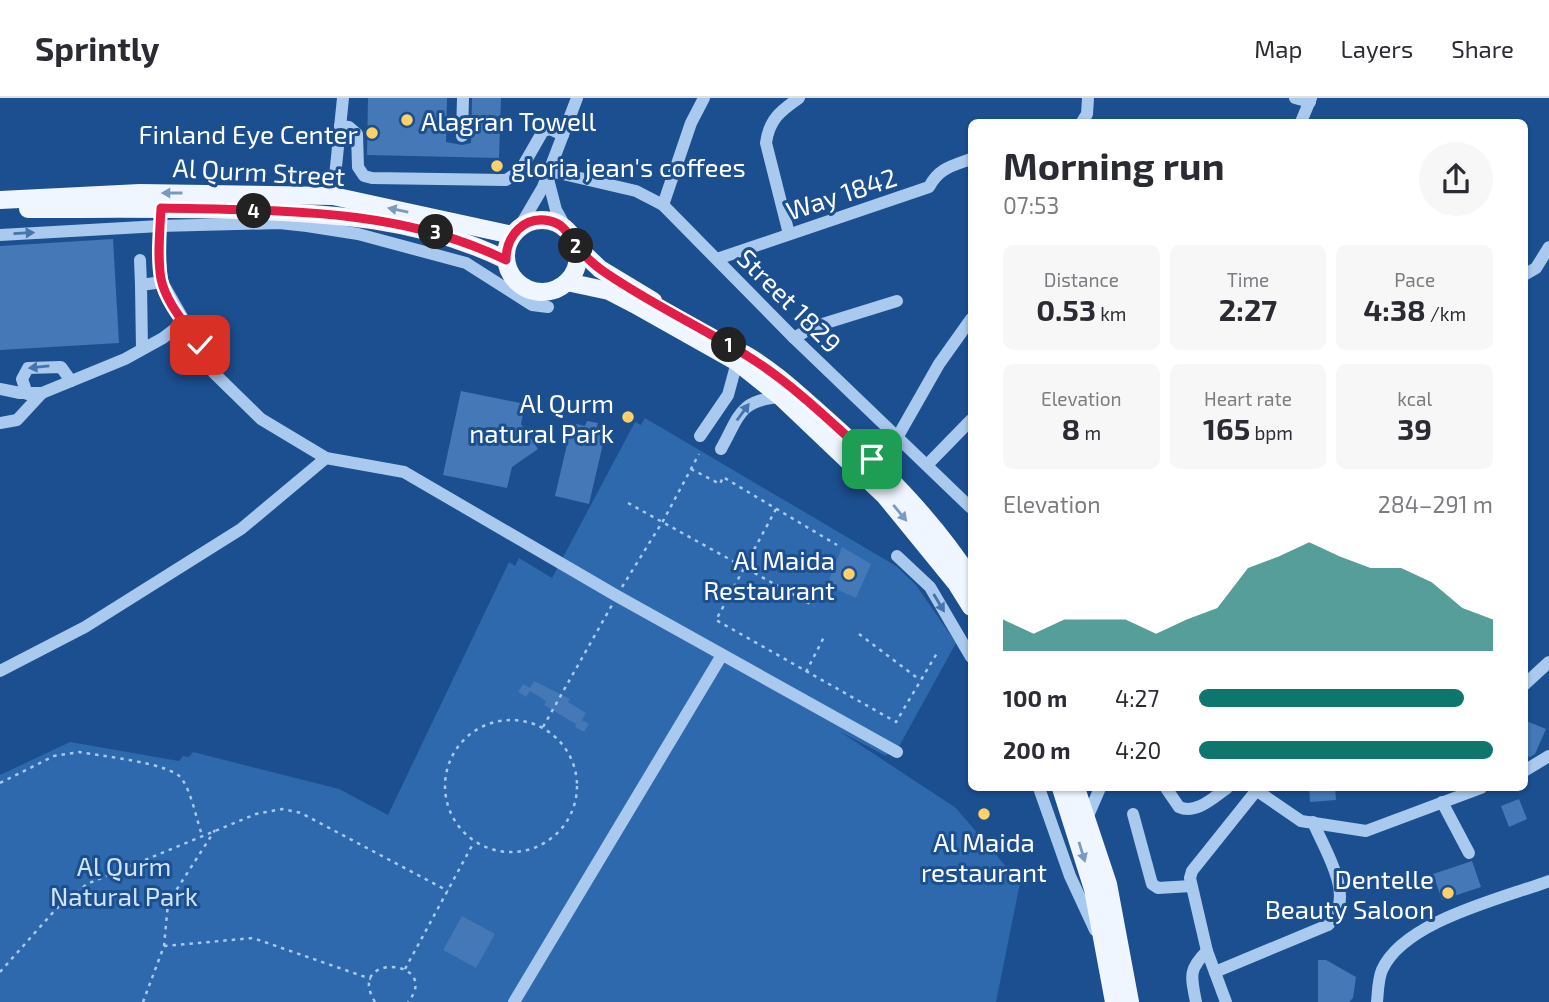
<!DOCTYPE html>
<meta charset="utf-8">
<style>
:root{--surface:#fff;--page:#f7f7f7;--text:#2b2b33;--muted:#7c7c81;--line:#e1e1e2;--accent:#0f766e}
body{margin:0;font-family:"Exo 2",sans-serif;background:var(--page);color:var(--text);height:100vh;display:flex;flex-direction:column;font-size:26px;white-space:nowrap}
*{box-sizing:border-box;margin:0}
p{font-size:23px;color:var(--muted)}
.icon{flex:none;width:38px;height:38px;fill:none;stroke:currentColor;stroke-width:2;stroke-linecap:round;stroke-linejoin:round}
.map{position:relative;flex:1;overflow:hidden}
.drawer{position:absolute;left:968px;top:21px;width:560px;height:672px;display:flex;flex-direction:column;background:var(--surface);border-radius:10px;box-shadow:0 2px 5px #0004}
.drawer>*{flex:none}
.pin{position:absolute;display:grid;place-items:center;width:60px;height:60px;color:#fff;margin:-30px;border-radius:14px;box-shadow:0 4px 10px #0006}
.km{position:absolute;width:35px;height:35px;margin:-18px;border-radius:50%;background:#222;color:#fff;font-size:19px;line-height:35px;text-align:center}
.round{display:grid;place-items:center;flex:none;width:74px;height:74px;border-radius:37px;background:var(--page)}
.overview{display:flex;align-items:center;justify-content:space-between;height:119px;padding:0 35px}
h1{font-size:38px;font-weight:700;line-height:52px}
.figures{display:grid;grid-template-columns:repeat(3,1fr);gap:10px;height:119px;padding:7px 35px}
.figures div{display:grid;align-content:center;border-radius:10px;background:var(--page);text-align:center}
.figures b{font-size:30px;font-weight:700}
.figures small{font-size:19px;font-weight:400}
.figures p{font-size:19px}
.chart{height:196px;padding:14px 35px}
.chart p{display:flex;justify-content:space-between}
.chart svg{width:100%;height:126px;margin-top:7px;fill:var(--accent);opacity:.7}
ul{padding:0 35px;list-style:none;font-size:23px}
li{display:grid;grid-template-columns:112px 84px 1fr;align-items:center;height:52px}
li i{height:18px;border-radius:9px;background:var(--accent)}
header{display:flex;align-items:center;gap:42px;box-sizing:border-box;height:98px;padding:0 35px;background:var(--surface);border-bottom:2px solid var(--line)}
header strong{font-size:33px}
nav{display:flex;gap:38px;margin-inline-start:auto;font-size:24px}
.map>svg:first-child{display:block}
.green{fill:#2e69ad}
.building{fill:#4478b7}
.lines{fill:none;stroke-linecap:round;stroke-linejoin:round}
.path{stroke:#a9c9ee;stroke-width:2.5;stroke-dasharray:3.5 5;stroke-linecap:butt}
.minor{stroke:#a9c9ee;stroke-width:12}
.major{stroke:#f0f6ff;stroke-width:18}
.oneway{fill:#7b9ac1}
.oneway2{fill:#4674ac}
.route-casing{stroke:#fff;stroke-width:14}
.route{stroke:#e11d48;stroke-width:9}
.poi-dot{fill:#ffd166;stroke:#1b4f8f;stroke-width:2.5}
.labels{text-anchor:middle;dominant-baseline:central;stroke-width:6;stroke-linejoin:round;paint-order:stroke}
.poi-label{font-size:26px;fill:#fff;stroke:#1b4f8f;text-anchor:end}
.street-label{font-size:26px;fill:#fff;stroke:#1b4f8f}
.park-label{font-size:26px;fill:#cfe3fa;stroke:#1b4f8f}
</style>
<header>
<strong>Sprintly</strong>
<nav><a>Map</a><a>Layers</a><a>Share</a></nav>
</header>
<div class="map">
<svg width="1549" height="904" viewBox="0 0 1549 904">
<rect width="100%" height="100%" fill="#1b4f8f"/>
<path class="green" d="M645,320L896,468L916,487L956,545L896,654L890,651L886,658L839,633L956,710L1020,785L996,904H0V677L70,644L179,663L183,658L189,659L193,654L339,691L388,717L509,464L515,468L519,460L552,480L635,324L641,327Z"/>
<g class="building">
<path d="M368,0H447L446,44L462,47L471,45L472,0H501L499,60L367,57Z"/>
<path d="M113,141L119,245L0,252V148Z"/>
<path d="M461,293L525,306L521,326L538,351L512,369L507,390L443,377Z"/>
<path d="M587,323L598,325L596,331L606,333L589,406L555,398L572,325L585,328Z"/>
<path d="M842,449L871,466L856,500L827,487Z"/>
<path d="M534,583L570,601L568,604L586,615L582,622L589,626L584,634L575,629L576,626L544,607L546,603L530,593L526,599L518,594L523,586L530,590Z"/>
<path d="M1524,622L1546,631L1535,656L1530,659L1524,657Z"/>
<path d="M1309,690H1335L1336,702L1310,704Z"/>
<path d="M1519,701L1527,721L1509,729L1501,708Z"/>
<path d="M1472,763L1481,789L1442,802L1433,776Z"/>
<path d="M462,818L495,836L476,870L443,852Z"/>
<path d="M1318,862H1326L1356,879L1353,900L1349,904H1318Z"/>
</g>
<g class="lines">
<g class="path">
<path d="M691,371L720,386L723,379L837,447"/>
<path d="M628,405L814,508"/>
<path d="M776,411L716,522L896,624L937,555"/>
<path d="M622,489L663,423L699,356"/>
<path d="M859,536L920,582"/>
<path d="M806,574L825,537"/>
<circle cx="511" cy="688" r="66"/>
<path d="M543,629L612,507"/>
<path d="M0,685L54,658L79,654C100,658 172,665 182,681C192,696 196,720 202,737"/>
<path d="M164,848L253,840L371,881"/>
<path d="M405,871L474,744"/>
<path d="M0,874L56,811L87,786L256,716L282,711L301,715L448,793"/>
<path d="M143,904L164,848L168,805L215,732"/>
<path d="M375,904C344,854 443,861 408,904"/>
</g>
<g class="minor">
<path d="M1295,0L1310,4"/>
<path d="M1082,24L1087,16L1088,0"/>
<path d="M1301,24L1311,0"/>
<path d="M340,28L349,29L357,36L358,69L364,78L372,80L506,82L520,73L543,33L550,31L563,37"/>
<path d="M462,38L463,0"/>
<path d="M550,73L636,93L663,107L794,240L971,410"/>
<path d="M548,81L556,112L567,132"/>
<path d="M333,98L343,0"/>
<path d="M663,107L691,25L704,0"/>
<path d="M161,110L159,152L162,184L214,275L261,321L326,360L404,374L617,498L897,654"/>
<path d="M519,130L543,89L577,0"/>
<path d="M789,136L766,45C769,22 780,13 799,0"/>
<path d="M0,137L160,128L279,125L307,128L358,136L466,165L532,207L548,209"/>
<path d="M717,161L929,89C939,70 952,68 971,61"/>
<path d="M140,162L141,187"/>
<path d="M1524,177L1536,170L1549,149"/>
<path d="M794,240L813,229L897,203"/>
<path d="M142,251L141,187L162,184"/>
<path d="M0,291L20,295H42L125,261L163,240L184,224"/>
<path d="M27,296L22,281L28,270L61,269L71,283"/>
<path d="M0,325L17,322L42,295"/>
<path d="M700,338L728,297L737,264"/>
<path d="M898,338L939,266L971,221"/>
<path d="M721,351C740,317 739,302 781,299"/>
<path d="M928,366L971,322"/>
<path d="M897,458L930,489L971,559"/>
<path d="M0,573L85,529L241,431L326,360"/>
<path d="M1524,587L1549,564"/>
<path d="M1524,673L1549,658"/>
<path d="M1039,690L1070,778L1095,832"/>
<path d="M1166,690L1179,709C1196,717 1214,699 1227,690"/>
<path d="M1253,690L1301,723L1366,733L1481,690"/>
<path d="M1442,704L1469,755"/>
<path d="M1133,716L1152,786L1158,790L1191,788"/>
<path d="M1087,720L1100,690"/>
<path d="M1215,874L1328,827C1357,800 1326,755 1313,724"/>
<path d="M514,904L722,557"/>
<path d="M1196,904C1191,878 1188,872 1207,853"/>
<path d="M1226,904L1207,853L1190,780L1192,773L1256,693"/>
<path d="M1377,904C1378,894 1378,881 1382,872C1404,823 1501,801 1549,783"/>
</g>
<g class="major">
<path d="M0,102L140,95L333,98L512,137"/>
<path d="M28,111C97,111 166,110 236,112C329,115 421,120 506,162"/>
<circle cx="542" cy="158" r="36"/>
<path d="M577,149L600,171L653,203"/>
<path d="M567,184L609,193L634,206L737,264L781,299L885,398L956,485L971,509"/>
<path d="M744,256C773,272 799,297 824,319C879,368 931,419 971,481"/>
<path d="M1061,690L1093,791L1114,904"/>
<path d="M1076,690L1108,786L1130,904"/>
</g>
</g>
<defs><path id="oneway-solid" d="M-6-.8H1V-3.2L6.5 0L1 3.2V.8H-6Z" transform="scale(1.75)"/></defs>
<g class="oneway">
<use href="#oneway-solid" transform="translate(172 95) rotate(-180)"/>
<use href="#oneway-solid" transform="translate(398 112) rotate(-168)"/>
<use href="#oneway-solid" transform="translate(900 415) rotate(50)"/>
<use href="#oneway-solid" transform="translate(1082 754) rotate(73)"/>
</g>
<g class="oneway2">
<use href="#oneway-solid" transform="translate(24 135) rotate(-3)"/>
<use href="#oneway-solid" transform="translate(39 269) rotate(174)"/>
<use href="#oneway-solid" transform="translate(743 314) rotate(-54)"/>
<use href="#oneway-solid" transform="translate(939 505) rotate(59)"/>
</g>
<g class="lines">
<defs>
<path id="route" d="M200,247C187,228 166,205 161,181C157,158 160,133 161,110C278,113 398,109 506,162C506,138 524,117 550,123C567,127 569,140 579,151C586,159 594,167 603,173C649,205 701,229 749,259C794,287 833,326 872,361"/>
</defs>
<use href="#route" class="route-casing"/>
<use href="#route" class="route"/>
</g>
<g class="poi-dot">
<circle cx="407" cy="22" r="7"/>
<circle cx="372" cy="35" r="7"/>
<circle cx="497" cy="68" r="7"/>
<circle cx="628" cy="319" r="7"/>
<circle cx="849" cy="476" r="7"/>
<circle cx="984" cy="716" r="7"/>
<circle cx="1448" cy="795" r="7"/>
</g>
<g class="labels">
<g class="poi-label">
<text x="421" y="22" text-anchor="start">Alagran Towell</text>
<text x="358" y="35">Finland Eye Center</text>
<text x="511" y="68" text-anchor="start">gloria jean's coffees</text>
<text x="614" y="304">Al Qurm<tspan x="614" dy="30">natural Park</tspan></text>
<text x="835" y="461">Al Maida<tspan x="835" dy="30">Restaurant</tspan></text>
<text x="984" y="743" text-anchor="middle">Al Maida<tspan x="984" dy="30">restaurant</tspan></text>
<text x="1434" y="780">Dentelle<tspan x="1434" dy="30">Beauty Saloon</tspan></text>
</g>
<g class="street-label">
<text transform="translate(259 73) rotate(3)">Al Qurm Street</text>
<text transform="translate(841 95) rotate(-18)">Way 1842</text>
<text transform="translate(790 202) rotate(45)">Street 1829</text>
</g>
<g class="park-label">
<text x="124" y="767">Al Qurm<tspan x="124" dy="30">Natural Park</tspan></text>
</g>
</g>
</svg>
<div class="pin" style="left:872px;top:361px;background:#1e9e55"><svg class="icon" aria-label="arrive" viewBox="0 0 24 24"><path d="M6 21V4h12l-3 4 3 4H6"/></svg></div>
<div class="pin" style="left:200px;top:247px;background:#d93025"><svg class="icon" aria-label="check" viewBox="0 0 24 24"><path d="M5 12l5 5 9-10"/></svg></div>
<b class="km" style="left:729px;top:247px">1</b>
<b class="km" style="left:576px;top:148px">2</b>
<b class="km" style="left:436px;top:134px">3</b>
<b class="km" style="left:254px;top:113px">4</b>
<section class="drawer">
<div class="overview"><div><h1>Morning run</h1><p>07:53</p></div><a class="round"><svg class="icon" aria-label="share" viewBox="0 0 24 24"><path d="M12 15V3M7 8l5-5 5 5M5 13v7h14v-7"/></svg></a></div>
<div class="figures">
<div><p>Distance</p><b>0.53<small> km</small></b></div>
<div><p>Time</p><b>2:27</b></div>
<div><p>Pace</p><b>4:38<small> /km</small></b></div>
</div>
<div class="figures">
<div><p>Elevation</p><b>8<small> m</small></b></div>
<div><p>Heart rate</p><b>165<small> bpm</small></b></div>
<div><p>kcal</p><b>39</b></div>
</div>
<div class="chart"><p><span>Elevation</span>284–291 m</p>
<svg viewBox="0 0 160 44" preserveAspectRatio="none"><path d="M0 44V33L10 38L20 33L30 33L40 33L50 38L60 33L70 29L80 15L90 11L100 6L110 11L120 15L130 15L140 20L150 29L160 33V44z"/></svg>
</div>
<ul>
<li><b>100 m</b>4:27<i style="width:90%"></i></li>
<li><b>200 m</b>4:20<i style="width:100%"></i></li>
</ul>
</section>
</div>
